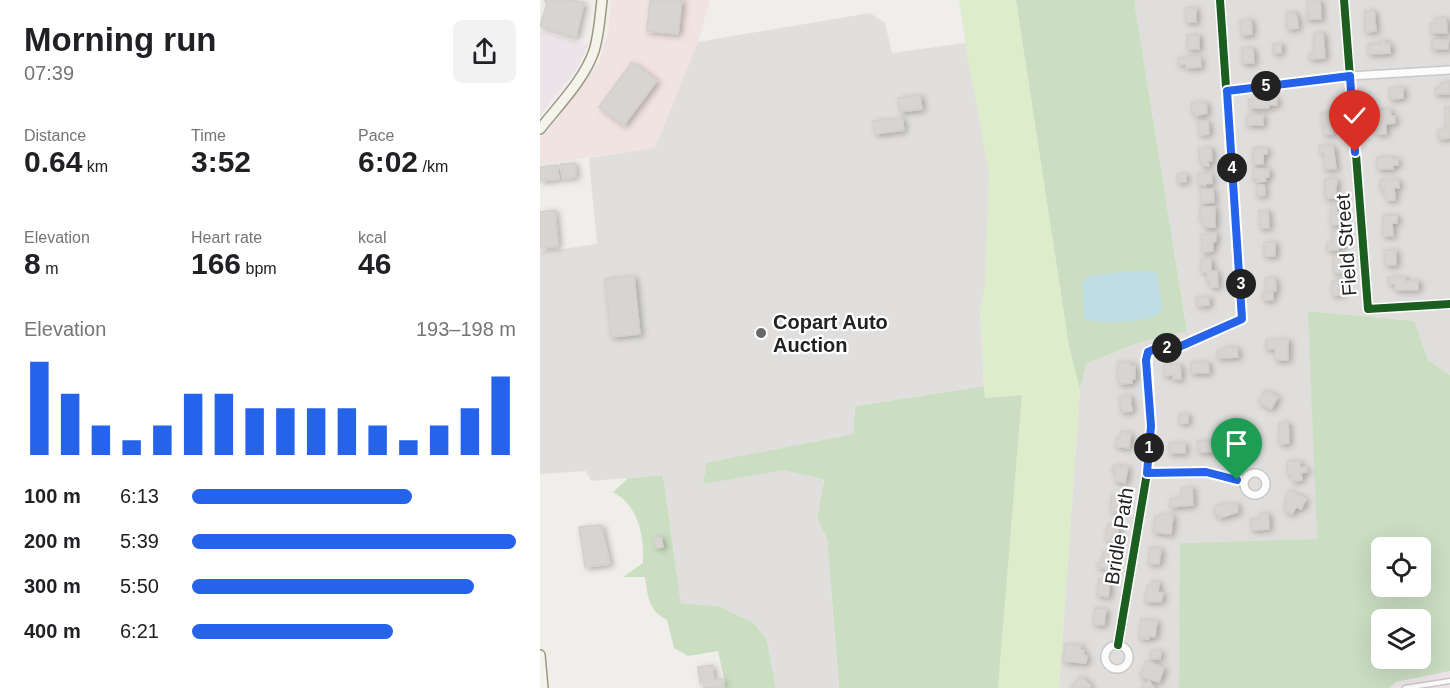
<!DOCTYPE html>
<meta charset="utf-8">
<style>
:root{--surface:#fff;--page:#f2f2f2;--text:#202124;--muted:#757577;--accent:#2563eb}
body{margin:0;font-family:Helvetica,sans-serif;background:var(--page);color:var(--text);height:100vh;display:flex;flex-direction:column;font-size:22px;white-space:nowrap}
*{box-sizing:border-box;margin:0}
p{font-size:20px;color:var(--muted)}
.icon{flex:none;width:33px;height:33px;fill:none;stroke:currentColor;stroke-width:2;stroke-linecap:round;stroke-linejoin:round}
.map{position:relative;flex:1;overflow:hidden}
.details{display:flex;flex-direction:column;background:var(--surface);width:540px}
.details>*{flex:none}
.tools{position:absolute;left:831px;top:537px;display:grid;gap:12px}
.tools a{display:grid;place-items:center;width:60px;height:60px;border-radius:9px;background:var(--surface);box-shadow:0 6px 24px #0002;font-size:30px}
.pin{position:absolute;display:grid;place-items:center;width:51px;height:51px;color:#fff;margin:-62px -26px;border-radius:50% 50% 50% 0;rotate:-45deg;box-shadow:0 0 6px #0007}
.pin .icon{rotate:45deg}
.km{position:absolute;width:30px;height:30px;margin:-15px;border-radius:50%;background:#222;color:#fff;font-size:16px;line-height:30px;text-align:center}
.round{display:grid;place-items:center;flex:none;width:63px;height:63px;border-radius:9px;background:var(--page)}
.overview{display:flex;align-items:center;justify-content:space-between;height:102px;padding:0 24px}
h1{font-size:33px;font-weight:800;line-height:45px}
.figures{display:grid;grid-template-columns:repeat(3,1fr);gap:9px;height:102px;padding:6px 24px}
.figures div{display:grid;align-content:center}
.figures b{font-size:30px;font-weight:800}
.figures small{font-size:16px;font-weight:400}
.figures p{font-size:16px}
.chart{height:168px;padding:12px 24px}
.chart p{display:flex;justify-content:space-between}
.chart svg{width:100%;height:108px;margin-top:6px;stroke:var(--accent);stroke-width:6}
ul{padding:0 24px;list-style:none;font-size:20px}
li{display:grid;grid-template-columns:96px 72px 1fr;align-items:center;height:45px}
li i{height:15px;border-radius:8px;background:var(--accent)}
main{display:flex;flex:1;min-height:0}
.map>svg:first-child{display:block}
.residential{fill:#dfdedc}
.commercial{fill:#f1e3e1}
.industrial{fill:#ede4e9}
.grass{fill:#ddeccb}
.forest{fill:#cbdec1;fill-rule:evenodd}
.parking{fill:#e0dfde}
.water{fill:#bfdbe3}
.building{fill:#d7d4d2;stroke:#d3d0cc;stroke-width:1.5;filter:url(#shadow)}
.lines{fill:none;stroke-linecap:round;stroke-linejoin:round}
.service-casing{stroke:#c9c8c7;stroke-width:7}
.minor-casing{stroke:#c9c8c7;stroke-width:10}
.secondary-casing{stroke:#999a82;stroke-width:12}
.service{stroke:#fdfcfc;stroke-width:4}
.minor{stroke:#fdfcfc;stroke-width:7}
.secondary{stroke:#f4f4ed;stroke-width:9}
.cycleway-casing{stroke:#fff;stroke-width:11}
.cycleway{stroke:#1b5e20;stroke-width:8}
.route-casing{stroke:#fff;stroke-width:12}
.route{stroke:#2563eb;stroke-width:8}
.poi-dot{fill:#6a6968;stroke:#fff;stroke-width:2}
.labels{text-anchor:middle;dominant-baseline:central;stroke-width:4.5;stroke-linejoin:round;paint-order:stroke}
.street-label{font-size:20px;fill:#222;stroke:#fff}
.poi-label{font-size:20px;font-weight:bold;fill:#222;stroke:#fff;text-anchor:start}
</style>
<main>
<section class="details">
<div class="overview"><div><h1>Morning run</h1><p>07:39</p></div><a class="round"><svg class="icon" aria-label="share" viewBox="0 0 24 24"><path d="M12 15V3M7 8l5-5 5 5M5 13v7h14v-7"/></svg></a></div>
<div class="figures">
<div><p>Distance</p><b>0.64<small> km</small></b></div>
<div><p>Time</p><b>3:52</b></div>
<div><p>Pace</p><b>6:02<small> /km</small></b></div>
</div>
<div class="figures">
<div><p>Elevation</p><b>8<small> m</small></b></div>
<div><p>Heart rate</p><b>166<small> bpm</small></b></div>
<div><p>kcal</p><b>46</b></div>
</div>
<div class="chart"><p><span>Elevation</span>193–198 m</p>
<svg viewBox="0 0 160 44" preserveAspectRatio="none"><path d="M5 44V6M15 44V19M25 44V32M35 44V38M45 44V32M55 44V19M65 44V19M75 44V25M85 44V25M95 44V25M105 44V25M115 44V32M125 44V38M135 44V32M145 44V25M155 44V12"/></svg>
</div>
<ul>
<li><b>100 m</b>6:13<i style="width:68%"></i></li>
<li><b>200 m</b>5:39<i style="width:100%"></i></li>
<li><b>300 m</b>5:50<i style="width:87%"></i></li>
<li><b>400 m</b>6:21<i style="width:62%"></i></li>
</ul>
</section>
<div class="map">
<svg width="910" height="688" viewBox="0 0 910 688">
<defs>
<filter id="shadow"><feDropShadow dx="3" dy="2" stdDeviation="3" flood-color="#0004"/></filter>
</defs>
<rect width="100%" height="100%" fill="#f0eeeb"/>
<path class="residential" d="M594,0H910V375L888,360L873,321L769,311L777,539L641,543L639,688H519L540,390L546,364L597,343L647,330Z"/>
<path class="commercial" d="M71,0H170L158,42L115,148L0,164V139L59,62L68,33Z"/>
<g class="industrial">
<path d="M0,31L48,45L37,69L0,115Z"/>
<path d="M910,671V688H850L856,682Z"/>
</g>
<path class="grass" d="M419,0H476L529,346L540,390L519,688H458L482,395L445,398L440,308L445,286L427,54Z"/>
<g class="forest">
<path d="M476,0H594L647,331L597,343L546,364L540,390L529,346Z"/>
<path d="M768,311L874,321L888,360L910,375V671L856,682L850,688H639L640,543L777,539ZM842,548H880V586H842ZM842,620H880V658H842Z"/>
<path d="M444,386L445,398L482,395L458,688H299L287,539L277,518L284,480L163,484L166,462L313,434L315,406Z"/>
<path d="M123,475L141,603L179,606L214,623L227,640L236,688H186L178,651L148,656L134,648L127,620C108,610 108,597 105,577H83L103,563C104,536 99,506 73,492L88,478Z"/>
</g>
<path class="parking" d="M330,13L345,23L352,53L425,43L449,173L445,286L440,308L444,386L315,406L313,434L166,463L163,484L243,470L284,479L277,518L287,539L299,688H236L227,640L214,623L179,606L141,603L123,475L51,481L46,471L0,474V252L57,244L49,158L115,148L158,42Z"/>
<path class="water" d="M602,270L616,272L622,302L621,312C601,325 568,323 545,320L543,304V280L553,275Z"/>
<g class="building">
<path d="M5,0H34L44,3L36,37L0,26L7,3L5,2Z"/>
<path d="M110,0H142L138,34L107,31Z"/>
<path d="M767,0H780L781,19H766V16H768Z"/>
<path d="M645,8H656V22H646Z"/>
<path d="M834,10L836,31L825,32V11Z"/>
<path d="M747,12H755V16H757L758,28L747,29Z"/>
<path d="M895,18H906L907,33H891L890,23H896Z"/>
<path d="M711,19L712,34L701,35L700,20Z"/>
<path d="M783,32L785,58L769,59V54H774V33Z"/>
<rect x="647" y="35" width="12" height="14"/>
<path d="M840,40H845V44L850,43V53L828,54V44H840Z"/>
<rect x="892" y="40" width="16" height="9"/>
<rect x="733" y="44" width="8" height="9"/>
<path d="M702,48H713L714,63H702Z"/>
<path d="M660,57L661,67L646,68V64L638,65V58Z"/>
<path d="M92,62L117,81L84,125L59,107Z"/>
<path d="M901,82H910V94H895V88H899Z"/>
<path d="M863,87V98L850,99L849,88Z"/>
<path d="M380,95L382,109L360,112L358,98Z"/>
<path d="M730,97H737V105H729V108H709V99H730Z"/>
<path d="M666,102L667,113L655,116V113H652L651,103Z"/>
<path d="M905,107H910V138L898,139V130L906,129Z"/>
<path d="M839,109H850L851,116H855V123L846,124V134H836L835,117H839Z"/>
<path d="M781,113H793V134H784Z"/>
<rect x="707" y="115" width="16" height="10"/>
<path d="M362,118L364,130L335,134L333,121Z"/>
<path d="M658,121H668L669,134L659,135Z"/>
<path d="M780,145H793L796,169H784V153H780Z"/>
<path d="M671,147L672,161H668L669,166H662V162H660L659,148Z"/>
<path d="M713,148H727V154H723V164H713Z"/>
<path d="M837,157H853V159H858V165H853V169H837Z"/>
<path d="M35,163L36,177L22,178L21,164Z"/>
<path d="M17,165L19,179L0,181V167Z"/>
<path d="M713,169H729V177H725L726,181L717,182V179H713Z"/>
<path d="M671,173L672,183L664,184L665,186L658,184L657,174Z"/>
<rect x="637" y="174" width="9" height="8"/>
<path d="M785,179H797L795,198H785Z"/>
<path d="M858,179L859,188H854L855,200H846L844,188L840,189V180Z"/>
<path d="M716,185H724L725,195L717,196Z"/>
<path d="M660,189H673L674,202L661,203Z"/>
<path d="M791,205H796V212H800V224L790,225Z"/>
<path d="M660,207H675V227H664L663,220H660Z"/>
<path d="M15,210L18,246L0,248V212Z"/>
<path d="M728,210L729,228H720L719,211Z"/>
<path d="M843,215H857V223H852L853,236H843Z"/>
<path d="M792,231H803V248H798V250H787V243L793,242Z"/>
<path d="M676,233V241L673,242V251L662,252L661,234Z"/>
<rect x="724" y="242" width="11" height="14"/>
<path d="M844,250H856V265H845Z"/>
<path d="M793,258H804L805,272L794,273Z"/>
<path d="M661,259H671V271H677L678,287H670V281H667V272H661Z"/>
<path d="M94,276L100,334L71,337L65,279Z"/>
<path d="M848,277H865V283H868L867,281L878,280V290H855V284H848Z"/>
<path d="M725,278H735L736,291H726Z"/>
<path d="M792,281H805V287H802V295H792Z"/>
<path d="M733,292V300H723V293Z"/>
<path d="M656,297H669V305L657,306Z"/>
<path d="M748,339V360H735V349H726V340Z"/>
<path d="M684,347H697L698,357L677,358V351L684,350Z"/>
<path d="M578,362H591V366H595V379H592V383L579,384V379H577Z"/>
<path d="M651,362H668L669,373H651Z"/>
<path d="M640,364L641,379H633V375L624,376L623,365Z"/>
<path d="M725,390L738,397L731,409L718,402Z"/>
<path d="M590,395L592,411L581,412L579,396Z"/>
<rect x="639" y="414" width="9" height="9"/>
<path d="M748,422L749,443L739,444V423Z"/>
<path d="M581,431L591,433L589,448L575,446L576,438H580Z"/>
<path d="M687,435H695L696,456L687,457L683,450V443H687Z"/>
<path d="M657,441H672V452H658Z"/>
<rect x="629" y="443" width="16" height="10"/>
<path d="M747,461H760V467H766L767,472L761,473L762,480L752,481L751,474H748Z"/>
<path d="M573,465L588,467L585,483L574,481L576,471H572Z"/>
<path d="M652,487L653,505L630,507V499L642,498L641,488Z"/>
<path d="M749,490L766,499L761,509L756,507L752,514L743,510L747,502L744,501Z"/>
<path d="M572,495L583,497L581,513L570,511Z"/>
<path d="M697,503L698,512L679,518V514L675,515L674,507L677,505Z"/>
<path d="M721,513H728L729,529L711,530V519L721,518Z"/>
<path d="M620,514L633,515L631,534L613,532L615,516H620Z"/>
<path d="M568,524L579,525L576,541L565,540Z"/>
<path d="M61,525L70,564L45,567L39,527Z"/>
<path d="M121,536L123,547L116,548L114,538Z"/>
<path d="M610,547L621,549L619,564L608,563Z"/>
<path d="M563,552L575,553L573,570L557,567L558,562H562Z"/>
<path d="M559,579L570,581L568,597L557,595Z"/>
<path d="M612,581L619,582L618,592L623,593L621,602L604,601L608,585H612Z"/>
<path d="M555,608L566,609L564,625L553,624Z"/>
<path d="M601,619L617,621L615,637L609,636V639L599,638Z"/>
<path d="M525,644L541,645L540,650H544L543,655L547,656L546,663L523,661Z"/>
<path d="M611,650L621,651L620,659L610,658Z"/>
<path d="M606,661L624,668L619,682L600,676Z"/>
<path d="M172,665L174,680L182,679L183,687L164,688V682L160,683L158,667Z"/>
<path d="M541,676L551,686L549,688H530Z"/>
<path d="M609,681L614,688H603L602,686Z"/>
</g>
<g class="lines">
<defs>
<path id="service" d="M865,688L910,681"/>
<g id="minor">
<path d="M804,0L828,309L910,304"/>
<path d="M687,91L810,76L910,70"/>
<circle cx="715" cy="484" r="11"/>
<path d="M607,473L666,472L704,482"/>
<circle cx="577" cy="657" r="12"/>
<path d="M578,645L607,473L611,426L607,356L611,350L641,346L702,319L680,0"/>
</g>
<g id="secondary">
<path d="M0,129C18,106 44,80 54,51C59,35 60,17 62,0"/>
<path d="M0,655L3,688"/>
</g>
</defs>
<use href="#service" class="service-casing"/>
<use href="#minor" class="minor-casing"/>
<use href="#secondary" class="secondary-casing"/>
<use href="#service" class="service"/>
<use href="#minor" class="minor"/>
<use href="#secondary" class="secondary"/>
<defs>
<g id="cycleway">
<path d="M804,0L828,309L910,304"/>
<path d="M578,645L607,473L611,426L607,356L611,350L641,346L702,319L680,0"/>
</g>
</defs>
<use href="#cycleway" class="cycleway-casing"/>
<use href="#cycleway" class="cycleway"/>
</g>
<g class="lines">
<defs>
<path id="route" d="M697,480L666,472L607,473L611,426L606,360L608,352L615,349L641,346L702,319L687,91L810,76L815,152"/>
</defs>
<use href="#route" class="route-casing"/>
<use href="#route" class="route"/>
</g>
<circle class="poi-dot" cx="221" cy="333" r="6"/>
<g class="labels">
<g class="street-label">
<text transform="translate(806 245) rotate(-94)">Field Street</text>
<text transform="translate(579 536) rotate(-81)">Bridle Path</text>
</g>
<g class="poi-label">
<text x="233" y="322">Copart Auto<tspan x="233" dy="23">Auction</tspan></text>
</g>
</g>
</svg>
<div class="tools">
<a><svg class="icon" aria-label="locate" viewBox="0 0 24 24"><circle cx="12" cy="12" r="6"/><path d="M12 2v4M12 18v4M2 12h4M18 12h4"/></svg></a>
<a><svg class="icon" aria-label="layers" viewBox="0 0 24 24"><path d="M12 4l9 5-9 5-9-5zM3 14l9 5 9-5"/></svg></a>
</div>
<div class="pin" style="left:697px;top:480px;background:#1e9e55"><svg class="icon" aria-label="arrive" viewBox="0 0 24 24"><path d="M6 21V4h12l-3 4 3 4H6"/></svg></div>
<div class="pin" style="left:815px;top:152px;background:#d93025"><svg class="icon" aria-label="check" viewBox="0 0 24 24"><path d="M5 12l5 5 9-10"/></svg></div>
<b class="km" style="left:609px;top:448px">1</b>
<b class="km" style="left:627px;top:348px">2</b>
<b class="km" style="left:701px;top:284px">3</b>
<b class="km" style="left:692px;top:168px">4</b>
<b class="km" style="left:726px;top:86px">5</b>
</div>
</main>
